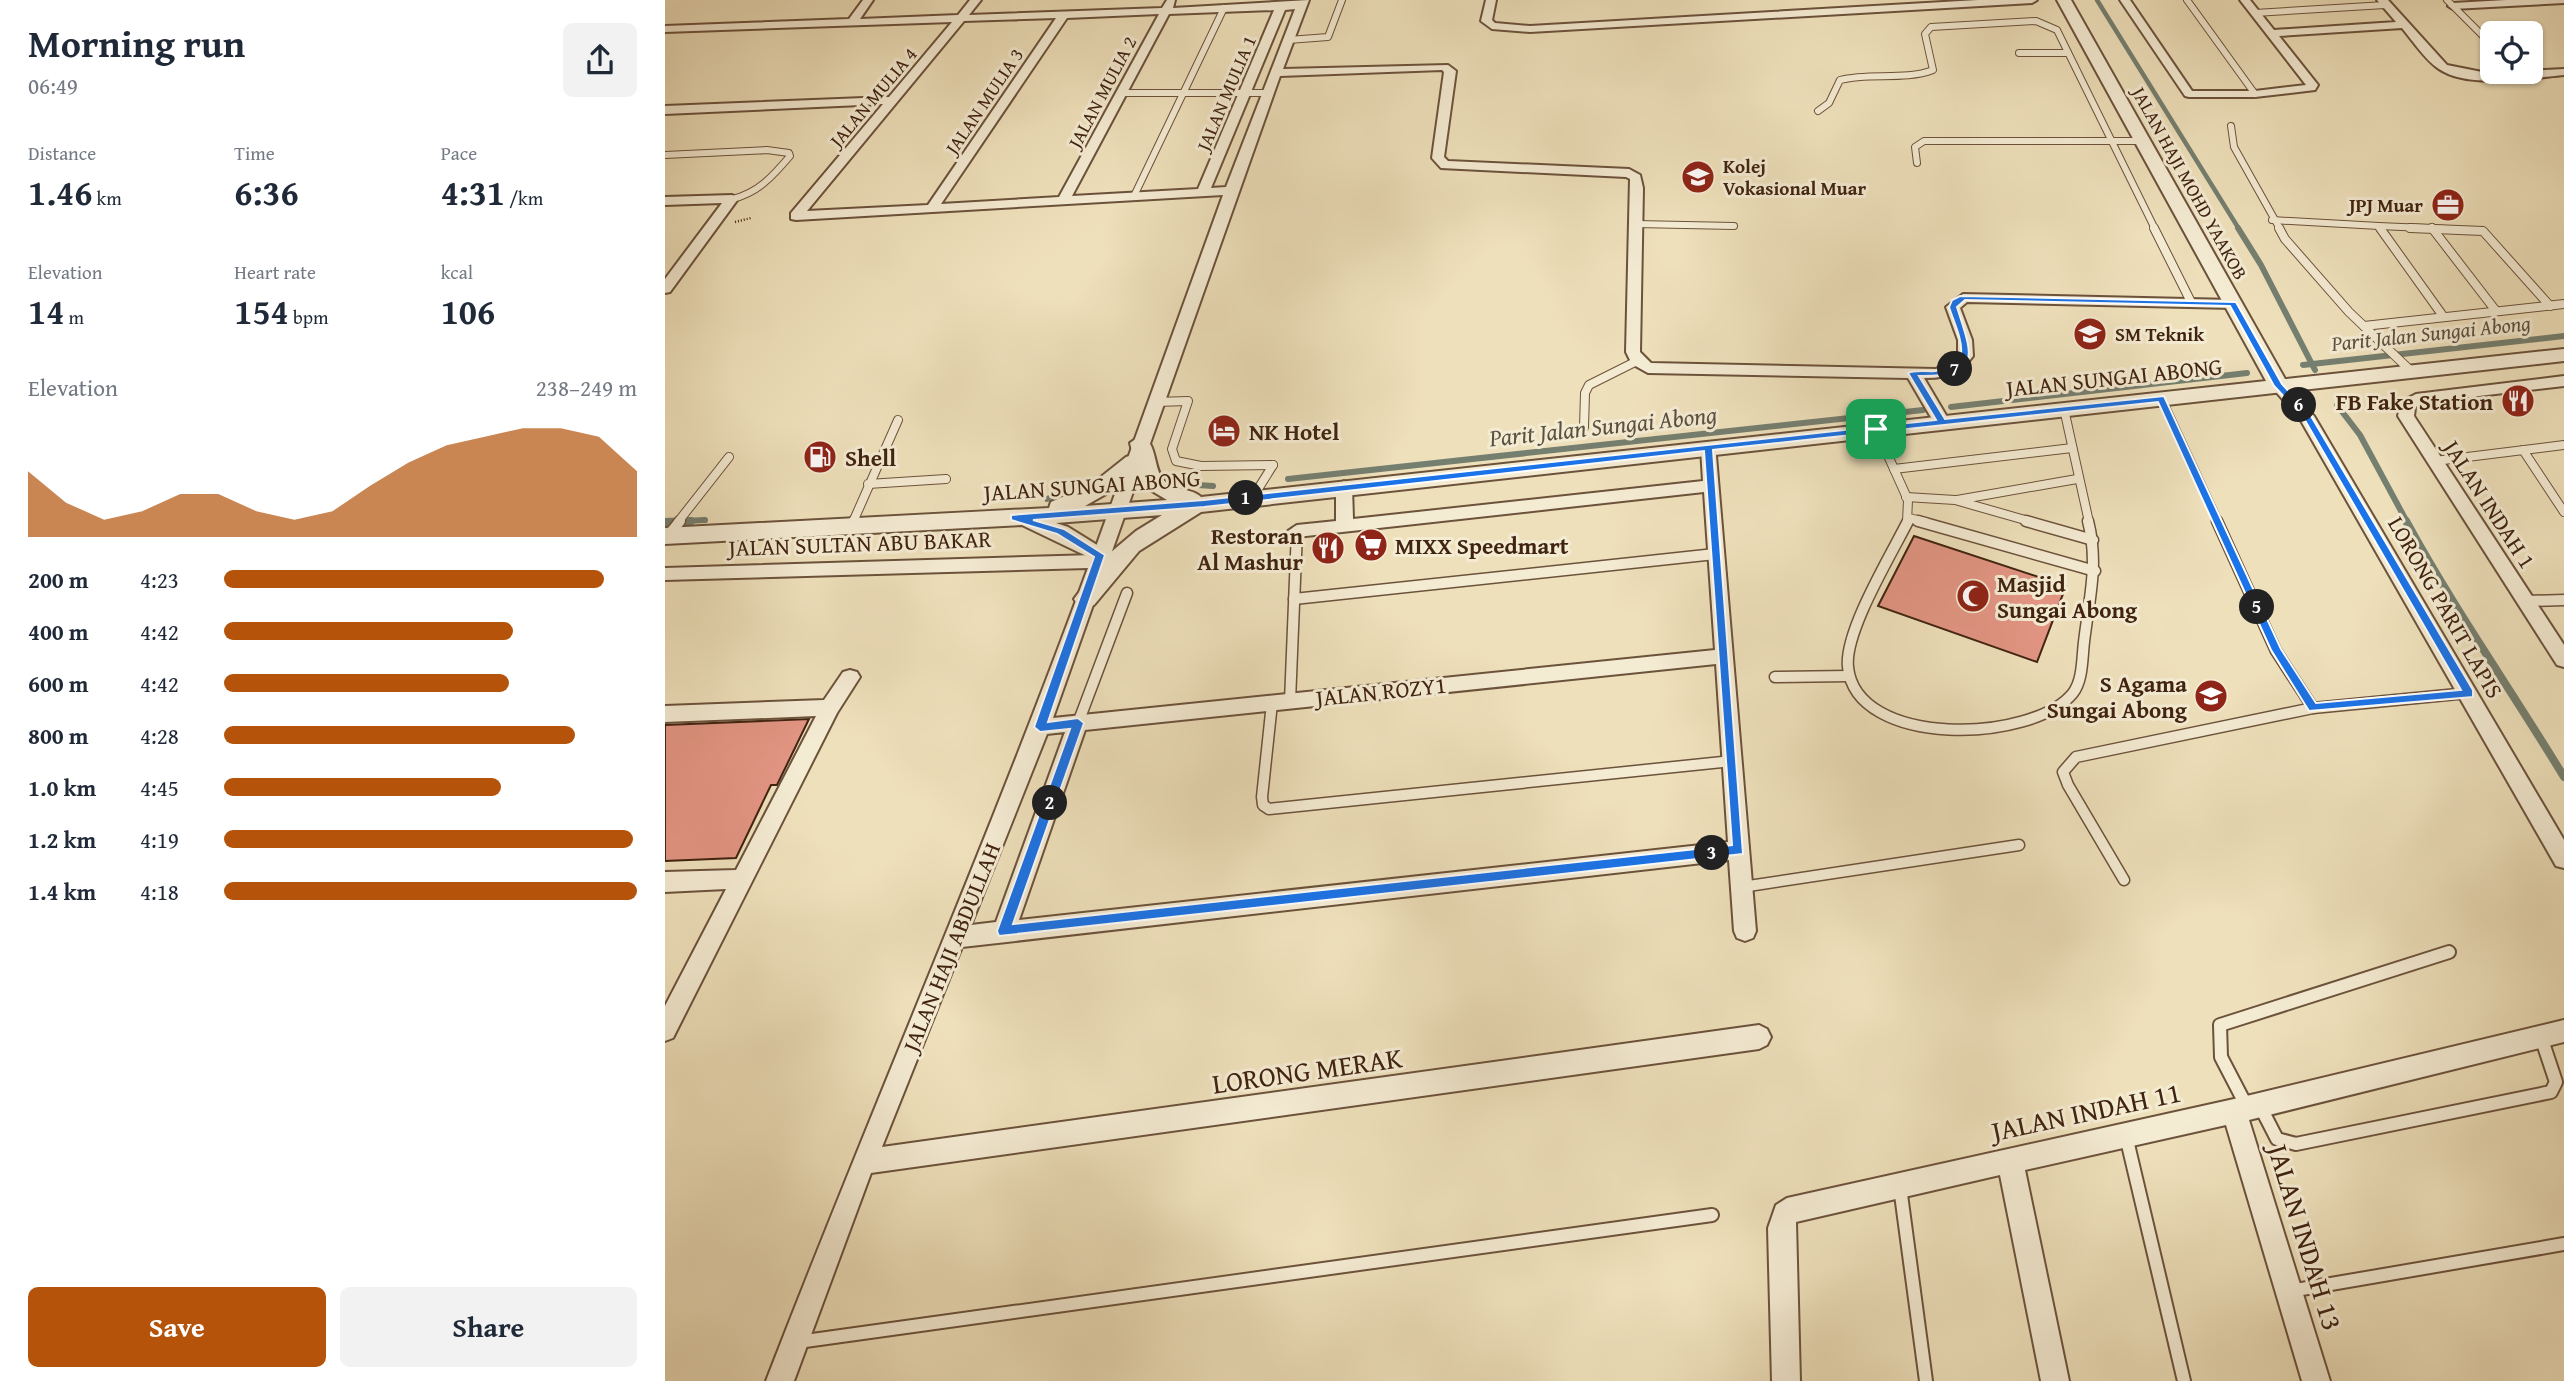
<!DOCTYPE html>
<meta charset="utf-8">
<style>
:root{--surface:#fff;--page:#f2f2f3;--text:#1f2937;--muted:#747a83;--accent:#b45309}
body{margin:0;font-family:"Gentium Book Plus",serif;background:var(--page);color:var(--text);height:100vh;display:flex;flex-direction:column;font-size:26px;white-space:nowrap}
*{box-sizing:border-box;margin:0}
p{font-size:23px;color:var(--muted)}
.icon{flex:none;width:38px;height:38px;fill:none;stroke:currentColor;stroke-width:2;stroke-linecap:round;stroke-linejoin:round}
.map{position:relative;flex:1;overflow:hidden}
.sheet{display:flex;flex-direction:column;background:var(--surface);width:665px}
.sheet>*{flex:none}
.controls{position:absolute;left:1815px;top:21px;display:grid;gap:14px}
.controls a{display:grid;place-items:center;width:63px;height:63px;border-radius:10px;background:var(--surface);box-shadow:0 2px 5px #0004;font-size:35px}
.pin{position:absolute;display:grid;place-items:center;width:60px;height:60px;color:#fff;margin:-30px;border-radius:14px;box-shadow:0 4px 10px #0006}
.km{position:absolute;width:35px;height:35px;margin:-18px;border-radius:50%;background:#222;color:#fff;font-size:19px;line-height:35px;text-align:center}
.round{display:grid;place-items:center;flex:none;width:74px;height:74px;border-radius:10px;background:var(--page)}
.headline{display:flex;align-items:center;justify-content:space-between;height:119px;padding:0 28px}
h1{font-size:38px;font-weight:800;line-height:52px}
.stats{display:grid;grid-template-columns:repeat(3,1fr);gap:10px;height:119px;padding:7px 28px}
.stats div{display:grid;align-content:center}
.stats b{font-size:35px;font-weight:800}
.stats small{font-size:19px;font-weight:400}
.stats p{font-size:19px}
.chart{height:196px;padding:14px 28px}
.chart p{display:flex;justify-content:space-between}
.chart svg{width:100%;height:126px;margin-top:7px;fill:var(--accent);opacity:.7}
.action{display:flex;gap:14px;margin-top:auto;padding:14px 28px}
.action a{flex:1;height:80px;border-radius:10px;background:var(--accent);color:#fff;font-size:28px;font-weight:800;line-height:80px;text-align:center}
.action a+a{background:var(--page);color:var(--text)}
ul{padding:0 28px;list-style:none;font-size:23px}
li{display:grid;grid-template-columns:112px 84px 1fr;align-items:center;height:52px}
li i{height:18px;border-radius:9px;background:var(--accent)}
main{display:flex;flex:1;min-height:0}
.map>svg:first-child{display:block}
.lines{fill:none;stroke-linecap:round;stroke-linejoin:round}
.stream-far2{stroke:#757f70;stroke-width:4.5}
.stream-far1{stroke:#757f70;stroke-width:6}
.stream{stroke:#757f70;stroke-width:8}
.building{fill:#e29583;stroke:#402310;stroke-width:2}
.service-far3-casing{stroke:#6c523b;stroke-width:8}
.service-far2-casing{stroke:#6c523b;stroke-width:10}
.service-far1-casing{stroke:#6c523b;stroke-width:13}
.service-casing{stroke:#6c523b;stroke-width:16}
.minor-casing{stroke:#6c523b;stroke-width:4}
.tertiary-casing{stroke:#6c523b;stroke-width:4}
.path{stroke:#402310;stroke-width:2.5;stroke-dasharray:1 2;stroke-linecap:butt}
.service-far3{stroke:#f4ebd3;stroke-width:6}
.service-far2{stroke:#f4ebd3;stroke-width:8}
.service-far1{stroke:#f4ebd3;stroke-width:10}
.service{stroke:#f4ebd3;stroke-width:12}
.minor{fill:#f4ebd3;fill-rule:evenodd}
.tertiary{fill:#f4ebd3;fill-rule:evenodd}
.route{fill:#1a73e8;stroke:#fff;stroke-width:2;fill-rule:evenodd}
.labels{text-anchor:middle;dominant-baseline:central;stroke-width:6;stroke-linejoin:round;paint-order:stroke}
.far-street-label{font-size:19px;fill:#402310;stroke:#f4ebd3}
.far-poi-label{font-size:19px;font-weight:bold;fill:#402310;stroke:#f4ebd3;text-anchor:start}
.far-water-label{font-size:21px;font-style:italic;fill:#5b5140;stroke:#f4ebd3}
.street-label{font-size:23px;fill:#402310;stroke:#f4ebd3}
.poi-label{font-size:23px;font-weight:bold;fill:#402310;stroke:#f4ebd3;text-anchor:start}
.water-label{font-size:24px;font-style:italic;fill:#5b5140;stroke:#f4ebd3}
.near-street-label{font-size:28px;fill:#402310;stroke:#f4ebd3}
</style>
<main>
<section class="sheet">
<div class="headline"><div><h1>Morning run</h1><p>06:49</p></div><a class="round"><svg class="icon" aria-label="share" viewBox="0 0 24 24"><path d="M12 15V3M7 8l5-5 5 5M5 13v7h14v-7"/></svg></a></div>
<div class="stats">
<div><p>Distance</p><b>1.46<small> km</small></b></div>
<div><p>Time</p><b>6:36</b></div>
<div><p>Pace</p><b>4:31<small> /km</small></b></div>
</div>
<div class="stats">
<div><p>Elevation</p><b>14<small> m</small></b></div>
<div><p>Heart rate</p><b>154<small> bpm</small></b></div>
<div><p>kcal</p><b>106</b></div>
</div>
<div class="chart"><p><span>Elevation</span>238–249 m</p>
<svg viewBox="0 0 160 44" preserveAspectRatio="none"><path d="M0 44V21L10 32L20 38L30 35L40 29L50 29L60 35L70 38L80 35L90 26L100 18L110 12L120 9L130 6L140 6L150 9L160 21V44z"/></svg>
</div>
<ul>
<li><b>200 m</b>4:23<i style="width:92%"></i></li>
<li><b>400 m</b>4:42<i style="width:70%"></i></li>
<li><b>600 m</b>4:42<i style="width:69%"></i></li>
<li><b>800 m</b>4:28<i style="width:85%"></i></li>
<li><b>1.0 km</b>4:45<i style="width:67%"></i></li>
<li><b>1.2 km</b>4:19<i style="width:99%"></i></li>
<li><b>1.4 km</b>4:18<i style="width:100%"></i></li>
</ul>
<div class="action"><a>Save</a><a>Share</a></div>
</section>
<div class="map">
<svg width="1899" height="1381" viewBox="0 0 1899 1381">
<rect width="100%" height="100%" fill="#eee0bb"/>
<filter id="stains"><feTurbulence type="fractalNoise" baseFrequency=".00286" numOctaves="4"/><feColorMatrix values="0 0 0 0 .2 0 0 0 0 .09 0 0 0 0 .02 0 0 0 .5 -.17"/></filter>
<radialGradient id="worn" r=".72"><stop offset=".6" stop-color="#630" stop-opacity="0"/><stop offset="1" stop-color="#630" stop-opacity=".3"/></radialGradient>
<g class="lines">
<path class="stream-far2" d="M1432,0L1574,229"/>
<g class="stream-far1">
<path d="M1573,228L1596,265L1650,370"/>
<path d="M1638,365L1899,336"/>
<path d="M1672,405L1695,435L1742,522"/>
<path d="M1286,407L1582,373"/>
<path d="M623,479L1258,410"/>
<path d="M501,483L548,486"/>
<path d="M382,499L400,492"/>
<path d="M0,522L40,520"/>
</g>
<g class="stream">
<path d="M1741,521C1789,609 1847,691 1899,777"/>
<path d="M0,522L26,521"/>
</g>
</g>
<g class="building">
<path d="M1249,536L1401,586L1372,662L1213,606Z"/>
<path d="M144,719L112,785H106L71,858L0,861V725Z"/>
</g>
<g class="lines">
<defs>
<g id="service-far3">
<path d="M1522,0L1590,94"/>
<path d="M1782,0L1827,45"/>
<path d="M1590,13L1720,5"/>
<path d="M623,40L663,37L677,0"/>
<path d="M1354,53H1403"/>
<path d="M457,93H603"/>
<path d="M1153,111L1164,103L1175,80C1205,72 1239,81 1268,70L1260,34L1266,27L1371,21L1392,30L1490,229"/>
<path d="M1566,126L1569,147L1615,229"/>
<path d="M0,155L102,150L124,153L125,156C108,176 93,193 67,199"/>
<path d="M1252,163L1250,147L1259,141H1477"/>
<path d="M469,196L559,8"/>
<path d="M1607,220L1714,226L1716,229"/>
<path d="M971,224L1069,226"/>
<path d="M1714,226L1782,229"/>
<path d="M1767,227L1769,229"/>
</g>
<g id="service-far2">
<path d="M1489,228L1526,302"/>
<path d="M1614,228L1620,239L1684,312L1746,371"/>
<path d="M1715,228L1778,316"/>
<path d="M1745,228L1818,231L1885,306"/>
<path d="M1767,228L1831,311"/>
<path d="M1699,326L1899,304"/>
<path d="M1496,398L1553,522"/>
<path d="M491,402L523,401L507,449L511,461L536,466L608,465"/>
<path d="M1399,409L1424,522"/>
<path d="M919,427L920,393L924,385L972,361"/>
<path d="M1211,429L1243,500L1242,522"/>
<path d="M1858,450L1899,512"/>
<path d="M1770,461L1899,445"/>
<path d="M1229,469L1407,448"/>
<path d="M203,484L281,479"/>
<path d="M588,497L608,465"/>
<path d="M1241,497L1290,500L1367,522"/>
<path d="M1292,500L1412,479"/>
<path d="M1244,518L1260,522"/>
<path d="M13,522L64,457"/>
<path d="M188,522L233,420"/>
</g>
<g id="service-far1">
<path d="M1243,521C1226,555 1179,632 1183,667C1191,749 1368,743 1408,693C1418,680 1417,658 1419,642C1424,599 1434,564 1423,521"/>
<path d="M1253,521L1430,571"/>
<path d="M1361,521L1428,540"/>
<path d="M1552,521L1611,651L1648,708L1803,693"/>
<path d="M187,526L189,521"/>
<path d="M3,536L15,521"/>
<path d="M629,599L1050,554"/>
<path d="M1861,601L1899,600"/>
<path d="M1110,677L1184,676"/>
<path d="M625,701L632,531"/>
<path d="M607,703L597,797L598,805L604,809L1067,761"/>
<path d="M413,723L462,593"/>
<path d="M1459,880L1403,785L1398,772L1411,757L1648,708"/>
<path d="M1077,887L1354,845"/>
</g>
<g id="service">
<path d="M1595,1106L1612,1139L1631,1144L1886,1092L1891,1082L1876,1037"/>
<path d="M1582,1107L1556,1057L1555,1025L1784,952"/>
<path d="M1461,1136L1519,1381"/>
<path d="M1235,1187L1261,1381"/>
<path d="M1625,1291L1899,1244"/>
<path d="M133,1342L1047,1215"/>
</g>
<g id="minor">
<path d="M198,0H208L195,19L293,15L305,0H316L304,15L497,8L502,0H510L508,8L644,0L618,69L783,65L791,71L779,157L783,161L964,169L975,175L978,188L975,352L986,363L1271,369L1293,356V340L1281,307L1298,294L1568,300L1575,304L1568,308L1302,302L1295,308L1307,340L1308,356C1296,373 1279,379 1259,378L1285,422L1277,427L1271,426L1243,378L983,373L967,364L961,352L965,179L961,177L776,168L767,158L779,72L777,70L615,76L388,718L1050,650L1039,492L632,537L623,531L632,525L671,521V487L679,481L687,487L688,519L1038,481L1036,448L1038,444H1050L1091,931L1088,938L1080,941L1072,938L1069,931L1064,860L297,947L217,1147L1094,1025L1102,1029L1106,1037L1102,1045L1094,1049L206,1173L129,1381H101C206,1109 323,842 423,568L0,580V568L428,555L558,195L131,220L126,219V213L218,104L0,114V106L224,97L287,22L0,32V26L184,19ZM630,9L561,187L546,188L620,10ZM609,10L533,189L407,196L504,14ZM494,14L394,197L276,204L402,18ZM391,18L263,205L142,211L299,21ZM1051,664L1063,842L354,920L420,730ZM400,732L331,922L306,925L382,734Z"/>
<path d="M821,0H831L827,20L830,23L865,26L1313,0H1372L1367,3L865,32L827,29L816,21Z"/>
<path d="M1455,0H1465L1527,91H1590L1641,85L1575,0H1585L1609,30L1731,22L1712,0H1723L1782,65L1822,73L1899,69V75C1866,78 1803,89 1774,69C1760,60 1748,41 1737,28L1614,36L1653,85L1650,90L1590,97H1524L1520,96Z"/>
<path d="M1841,0H1899V3L1788,9L1783,6L1788,3Z"/>
<path d="M67,195L73,199L5,292L0,293V279L57,203L0,205V197Z"/>
<path d="M1899,376V386L1755,403L1750,408L1749,416L1899,645V667L1892,665L1733,416L1736,402L1751,394Z"/>
<path d="M1613,380L1618,382L1649,416L1899,840V868L1891,866L1635,419L1605,385Z"/>
<path d="M185,670L192,672L195,677L172,713L8,1038L0,1041V1006L61,889L0,892V872L71,870L151,716L0,722V706L159,700L178,672Z"/>
<path d="M1899,1020V1042L1584,1120L1665,1381H1637L1561,1125L1360,1170L1404,1381H1376L1335,1175L1131,1222L1135,1381H1107L1103,1228L1111,1205L1122,1198L1569,1099Z"/>
</g>
<path id="tertiary" d="M1392,0H1406L1620,379L1899,349V361L536,512L474,551L429,605L421,608L413,605L409,599L436,563L357,525L0,544V528L384,508L386,502L427,484L461,457L468,455L465,443L475,436C492,441 488,465 497,478C507,492 526,487 536,497L1601,381ZM472,470L482,488L502,500L420,506L441,494ZM497,515L471,531L445,553L403,527L391,523Z"/>
</defs>
<use href="#service-far3" class="service-far3-casing"/>
<use href="#service-far2" class="service-far2-casing"/>
<use href="#service-far1" class="service-far1-casing"/>
<use href="#service" class="service-casing"/>
<use href="#minor" class="minor-casing"/>
<use href="#tertiary" class="tertiary-casing"/>
<path class="path" d="M70,222L86,218"/>
<use href="#service-far3" class="service-far3"/>
<use href="#service-far2" class="service-far2"/>
<use href="#service-far1" class="service-far1"/>
<use href="#service" class="service"/>
<use href="#minor" class="minor"/>
<use href="#tertiary" class="tertiary"/>
</g>
<path class="route" d="M1295,296L1571,302L1617,384L1646,416L1808,690V697L1644,711L1606,650L1493,402L1048,450L1078,854L334,936L332,931L405,729L375,732L369,727L429,557L392,534L346,520V515L539,500L1271,420L1243,373C1251,369 1261,372 1270,371C1313,368 1292,333 1284,307L1287,300ZM1300,300L1565,306L1609,386L1638,417L1796,690L1651,703L1616,649L1499,396L1280,419L1254,376C1319,377 1307,354 1292,307ZM1039,451L1067,845L348,924L419,723L413,718L383,722L440,555L399,529L368,520L539,507Z"/>
<defs>
<symbol id="university-disc" viewBox="-11 -11 22 22"><circle r="9.5" fill="#8f2418" stroke="#f4ebd3"/><path d="M0-5L7-2L0 1L-7-2ZM-4 1L0 2.5L4 1V4Q0 6-4 4Z" fill="#fff"/></symbol>
<symbol id="office-disc" viewBox="-11 -11 22 22"><circle r="9.5" fill="#8f2418" stroke="#f4ebd3"/><path d="M-6-3h4V-5.5h4V-3h4V5H-6ZM-1-4.5V-3h2v-1.5ZM-6 0V1H6V0Z" fill="#fff"/></symbol>
<symbol id="school-disc" viewBox="-11 -11 22 22"><circle r="9.5" fill="#8f2418" stroke="#f4ebd3"/><path d="M0-5L7-2L0 1L-7-2ZM-4 1L0 2.5L4 1V4Q0 6-4 4Z" fill="#fff"/></symbol>
<symbol id="restaurant-disc" viewBox="-11 -11 22 22"><circle r="9.5" fill="#8f2418" stroke="#f4ebd3"/><path d="M-5-6h1v4h1v-4h1v4h1v-4h1v5L-1.5 .5V6h-2V.5L-5-1ZM5-6V6H3V1.5H1.5Q1.5-4 5-6Z" fill="#fff"/></symbol>
<symbol id="hotel-disc" viewBox="-11 -11 22 22"><circle r="9.5" fill="#8f2418" stroke="#f4ebd3"/><path d="M-6-4.5h1.5V1H6V5H4.5V3h-9V5H-6ZM-4 0a1.8 1.8 0 1 1 3.6 0ZM.5 0V-2.5h3Q6-2.5 6 0Z" fill="#fff"/></symbol>
<symbol id="fuel-disc" viewBox="-11 -11 22 22"><circle r="9.5" fill="#8f2418" stroke="#f4ebd3"/><path d="M-5.5-6h7V0h2V4h1.3V-2.5L3-4.5l.8-.8L6-3V5H2.5V1h-1V6h-7ZM-4.2-4.7v3.2H.2V-4.7Z" fill="#fff"/></symbol>
<symbol id="supermarket-disc" viewBox="-11 -11 22 22"><circle r="9.5" fill="#8f2418" stroke="#f4ebd3"/><path d="M-6-5.5h2.5l.6 2H6L4.5 2H-2.5L-4.4-4H-6ZM-1.5 3.2a1.3 1.3 0 1 0 .1 0ZM3 3.2a1.3 1.3 0 1 0 .1 0Z" fill="#fff"/></symbol>
<symbol id="mosque-disc" viewBox="-11 -11 22 22"><circle r="9.5" fill="#8f2418" stroke="#f4ebd3"/><path d="M3.5-4.9A6 6 0 1 0 3.5 4.9A5 5 0 1 1 3.5-4.9Z" fill="#fff"/></symbol>
</defs>
<g fill-rule="evenodd">
<use href="#university-disc" x="1014" y="158" width="38" height="38"/>
<use href="#office-disc" x="1764" y="186" width="38" height="38"/>
<use href="#school-disc" x="1406" y="315" width="38" height="38"/>
<use href="#restaurant-disc" x="1834" y="382" width="38" height="38"/>
<use href="#hotel-disc" x="540" y="412" width="38" height="38"/>
<use href="#fuel-disc" x="136" y="438" width="38" height="38"/>
<use href="#supermarket-disc" x="687" y="526" width="38" height="38"/>
<use href="#restaurant-disc" x="644" y="529" width="38" height="38"/>
<use href="#mosque-disc" x="1289" y="577" width="38" height="38"/>
<use href="#school-disc" x="1527" y="677" width="38" height="38"/>
</g>
<g class="labels">
<g class="far-street-label">
<text transform="translate(437 92) rotate(-62)">JALAN MULIA 2</text>
<text transform="translate(561 93) rotate(-67)">JALAN MULIA 1</text>
<text transform="translate(208 97) rotate(-50)">JALAN MULIA 4</text>
<text transform="translate(319 101) rotate(-56)">JALAN MULIA 3</text>
<text transform="translate(1525 183) rotate(61)">JALAN HAJI MOHD YAAKOB</text>
</g>
<g class="far-poi-label">
<text x="1058" y="166">Kolej<tspan x="1058" dy="22">Vokasional Muar</tspan></text>
<text x="1758" y="205" text-anchor="end">JPJ Muar</text>
<text x="1450" y="334">SM Teknik</text>
</g>
<g class="far-water-label">
<text transform="translate(1766 333) rotate(-6)">Parit Jalan Sungai Abong</text>
</g>
<g class="street-label">
<text transform="translate(1449 377) rotate(-6)">JALAN SUNGAI ABONG</text>
<text transform="translate(427 485) rotate(-4)">JALAN SUNGAI ABONG</text>
<text transform="translate(1825 504) rotate(57)">JALAN INDAH 1</text>
<text transform="translate(195 543) rotate(-2)">JALAN SULTAN ABU BAKAR</text>
<text transform="translate(1781 607) rotate(60)">LORONG PARIT LAPIS</text>
<text transform="translate(716 691) rotate(-6)">JALAN ROZY1</text>
<text transform="translate(286 947) rotate(-68)">JALAN HAJI ABDULLAH</text>
</g>
<g class="poi-label">
<text x="1828" y="401" text-anchor="end">FB Fake Station</text>
<text x="584" y="431">NK Hotel</text>
<text x="180" y="457">Shell</text>
<text x="638" y="535" text-anchor="end">Restoran<tspan x="638" dy="26">Al Mashur</tspan></text>
<text x="730" y="545">MIXX Speedmart</text>
<text x="1332" y="583">Masjid<tspan x="1332" dy="26">Sungai Abong</tspan></text>
<text x="1522" y="683" text-anchor="end">S Agama<tspan x="1522" dy="26">Sungai Abong</tspan></text>
</g>
<g class="water-label">
<text transform="translate(938 426) rotate(-6)">Parit Jalan Sungai Abong</text>
</g>
<g class="near-street-label">
<text transform="translate(642 1070) rotate(-8)">LORONG MERAK</text>
<text transform="translate(1421 1111) rotate(-12)">JALAN INDAH 11</text>
<text transform="translate(1641 1237) rotate(73)">JALAN INDAH 13</text>
</g>
</g>
<rect width="100%" height="100%" filter="url(#stains)"/>
<rect width="100%" height="100%" fill="url(#worn)"/>
</svg>
<div class="controls">
<a><svg class="icon" aria-label="locate" viewBox="0 0 24 24"><circle cx="12" cy="12" r="6"/><path d="M12 2v4M12 18v4M2 12h4M18 12h4"/></svg></a>
</div>
<div class="pin" style="left:1211px;top:429px;background:#1e9e55"><svg class="icon" aria-label="arrive" viewBox="0 0 24 24"><path d="M6 21V4h12l-3 4 3 4H6"/></svg></div>
<b class="km" style="left:581px;top:498px">1</b>
<b class="km" style="left:385px;top:803px">2</b>
<b class="km" style="left:1047px;top:853px">3</b>
<b class="km" style="left:1592px;top:607px">5</b>
<b class="km" style="left:1634px;top:405px">6</b>
<b class="km" style="left:1290px;top:369px">7</b>
</div>
</main>
